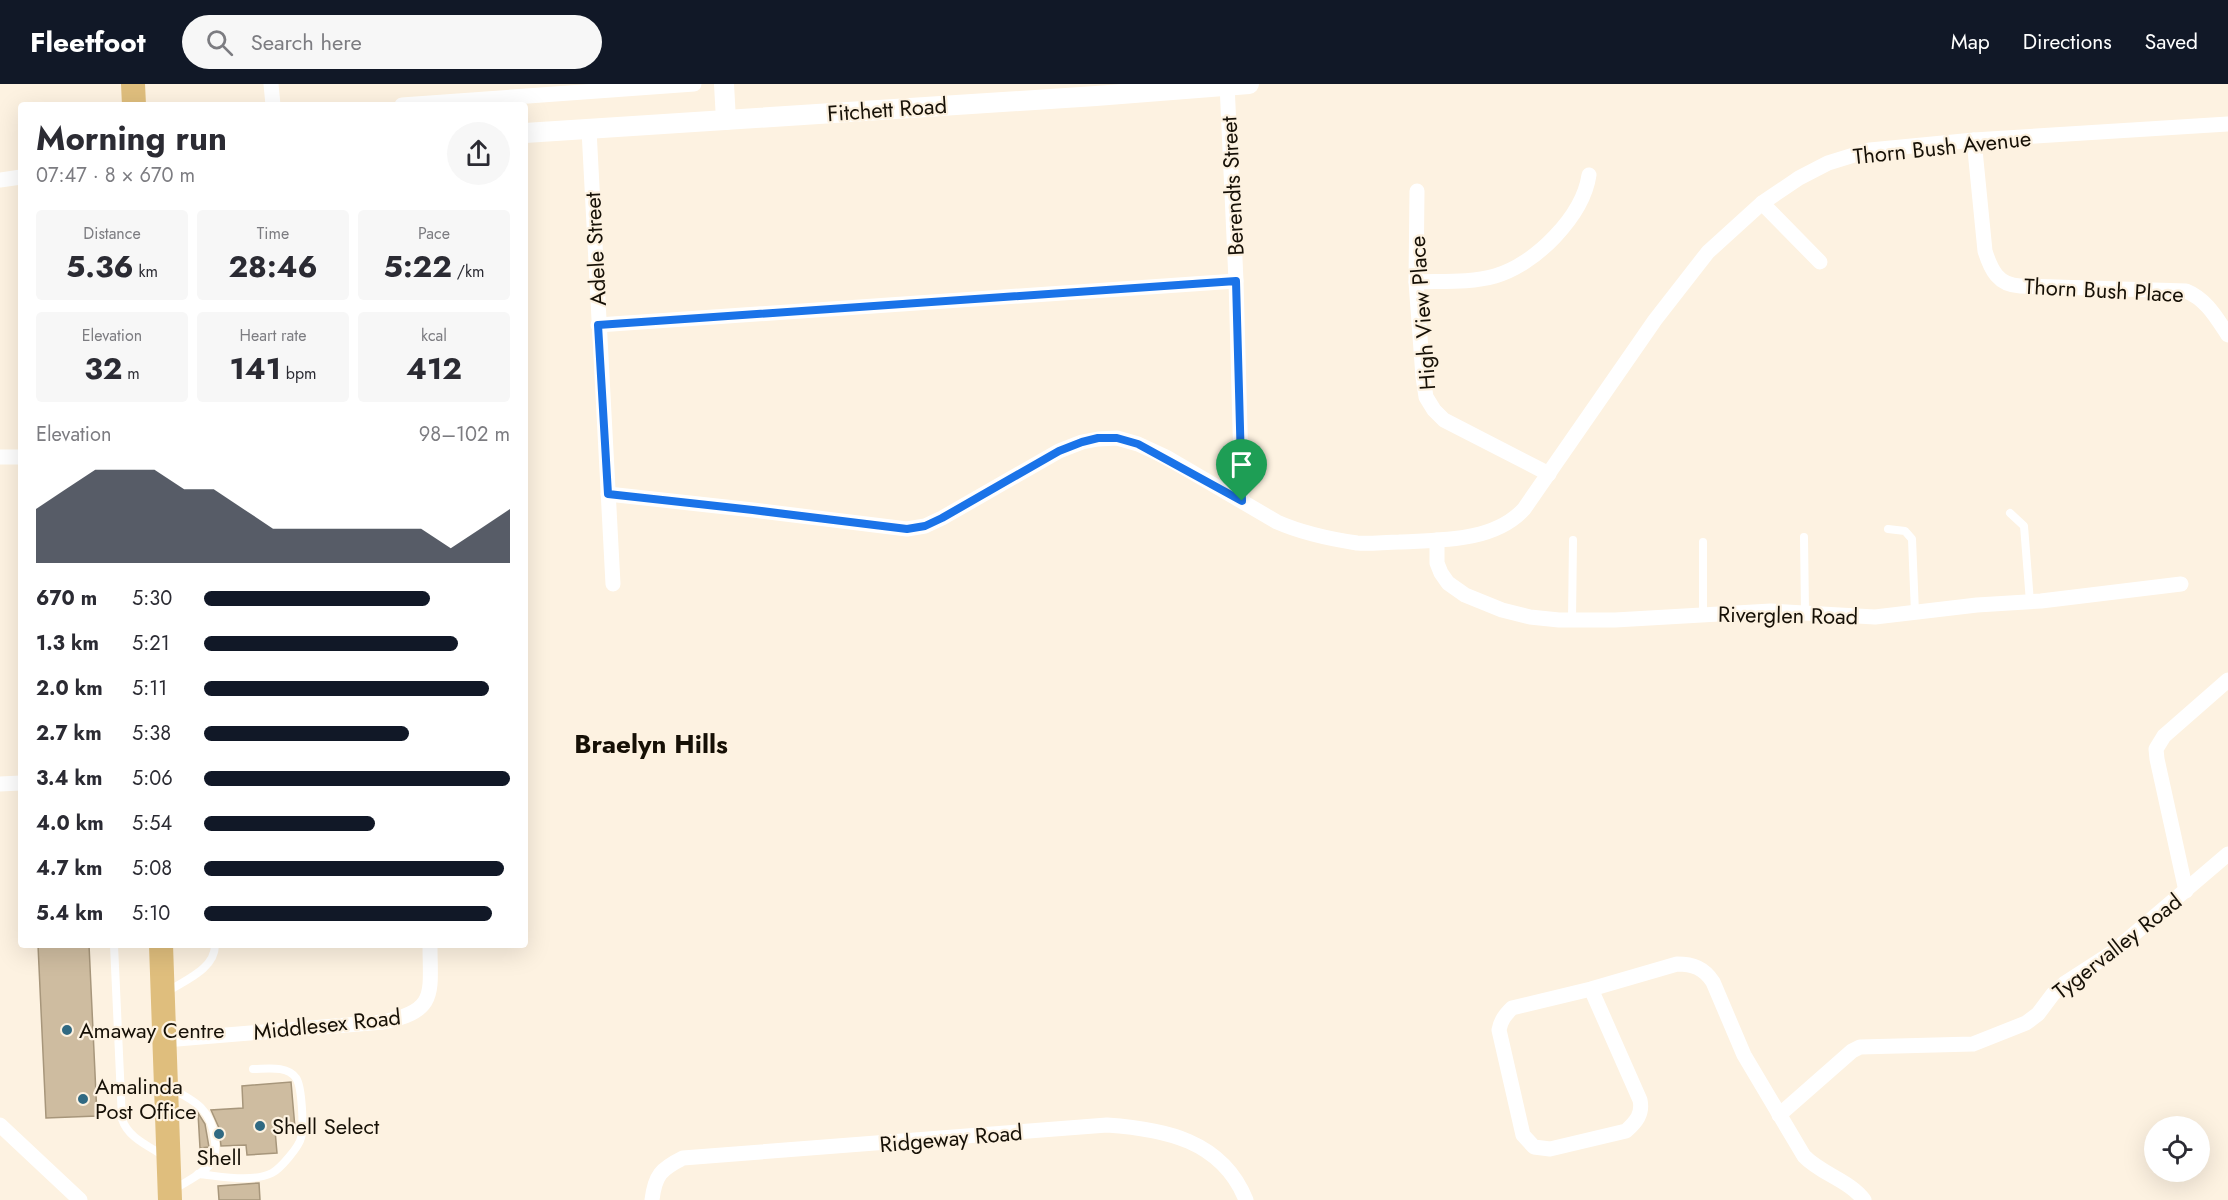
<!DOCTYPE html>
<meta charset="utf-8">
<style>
:root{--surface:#fff;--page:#f7f7f7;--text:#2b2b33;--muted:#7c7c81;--accent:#111827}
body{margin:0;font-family:Jost,sans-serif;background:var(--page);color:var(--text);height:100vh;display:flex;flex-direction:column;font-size:22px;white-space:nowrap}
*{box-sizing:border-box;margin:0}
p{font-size:20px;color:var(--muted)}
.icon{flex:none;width:33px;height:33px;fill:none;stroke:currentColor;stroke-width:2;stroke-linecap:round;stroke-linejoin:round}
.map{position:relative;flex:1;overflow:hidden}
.side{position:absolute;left:18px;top:18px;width:510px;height:846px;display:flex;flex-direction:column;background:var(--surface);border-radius:6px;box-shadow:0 6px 24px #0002}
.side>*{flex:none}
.tools{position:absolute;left:2144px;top:1032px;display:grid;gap:12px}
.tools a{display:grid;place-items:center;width:66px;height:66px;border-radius:50%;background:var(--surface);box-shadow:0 6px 24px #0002;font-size:30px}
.pin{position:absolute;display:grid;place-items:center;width:51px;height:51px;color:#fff;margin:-62px -26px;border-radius:50% 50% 50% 0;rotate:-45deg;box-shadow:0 0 6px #0007}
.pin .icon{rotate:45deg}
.round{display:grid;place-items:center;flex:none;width:63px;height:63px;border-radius:32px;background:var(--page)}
.head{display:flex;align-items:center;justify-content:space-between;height:102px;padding:0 18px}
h1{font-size:33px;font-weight:700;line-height:45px}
.figures{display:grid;grid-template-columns:repeat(3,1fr);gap:9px;height:102px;padding:6px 18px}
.figures div{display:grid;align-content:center;border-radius:6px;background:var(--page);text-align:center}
.figures b{font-size:30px;font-weight:700}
.figures small{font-size:16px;font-weight:400}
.figures p{font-size:16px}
.chart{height:168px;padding:12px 18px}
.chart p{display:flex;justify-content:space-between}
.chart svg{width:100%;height:108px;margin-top:6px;fill:var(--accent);opacity:.7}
ul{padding:0 18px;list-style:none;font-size:20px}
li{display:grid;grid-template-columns:96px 72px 1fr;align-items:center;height:45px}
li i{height:15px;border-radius:8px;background:var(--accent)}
header{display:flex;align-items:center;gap:36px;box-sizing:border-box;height:84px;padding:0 30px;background:var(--accent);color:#fff}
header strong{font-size:28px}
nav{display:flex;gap:33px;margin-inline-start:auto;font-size:21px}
.search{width:420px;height:54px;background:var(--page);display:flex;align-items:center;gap:15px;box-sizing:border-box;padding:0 21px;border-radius:33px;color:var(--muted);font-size:22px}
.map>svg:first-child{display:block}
.building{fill:#cebca0;stroke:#a7967b;stroke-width:1.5}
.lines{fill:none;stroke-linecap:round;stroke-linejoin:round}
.service{stroke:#fff;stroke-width:8}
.minor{stroke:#fff;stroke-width:15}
.tertiary{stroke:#fff;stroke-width:20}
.primary{stroke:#dfbe7d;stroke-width:24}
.route-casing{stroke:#fff;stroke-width:12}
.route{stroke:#1a73e8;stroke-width:8}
.poi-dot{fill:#306982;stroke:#fdf2e1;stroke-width:2}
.labels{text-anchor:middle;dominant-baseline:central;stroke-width:4.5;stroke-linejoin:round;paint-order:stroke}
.street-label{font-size:22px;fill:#161006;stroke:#fdf2e1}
.poi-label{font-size:22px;fill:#161006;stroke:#fdf2e1;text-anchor:start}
.quarter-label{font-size:26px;font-weight:bold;fill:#161006;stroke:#fdf2e1}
</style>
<header>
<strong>Fleetfoot</strong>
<div class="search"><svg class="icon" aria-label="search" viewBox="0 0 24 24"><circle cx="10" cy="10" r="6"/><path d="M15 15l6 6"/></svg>Search here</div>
<nav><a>Map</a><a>Directions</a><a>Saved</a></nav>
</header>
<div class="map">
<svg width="2228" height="1116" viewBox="0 0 2228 1116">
<rect width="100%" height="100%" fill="#fdf2e1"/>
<g class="building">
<path d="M38,861H89L97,1032L46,1034Z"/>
<path d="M291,998L295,1044L275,1046L277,1069L247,1071L246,1061L221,1062L219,1044L211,1026L243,1024L242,1002Z"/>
<path d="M198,1029L205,1040L209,1063L200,1064Z"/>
<path d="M259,1099L260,1116H219L218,1102Z"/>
</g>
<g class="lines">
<g class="service">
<path d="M2010,429L2024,442L2030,518"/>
<path d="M1888,445L1905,447L1912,455L1915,529"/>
<path d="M1804,453L1805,528"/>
<path d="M1703,458V530"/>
<path d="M1572,536L1573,456"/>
<path d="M114,861L122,1035C128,1054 149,1062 164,1072"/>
<path d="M167,908C185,896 215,885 215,861"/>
<path d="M170,1004C196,1017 212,1026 215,1057C216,1065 216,1073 211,1079C202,1091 185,1098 173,1106"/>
<path d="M198,1090C220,1092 251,1099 272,1089C280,1085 299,1063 301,1054C304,1044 302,1002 296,994C287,981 266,985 253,985"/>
</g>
<g class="minor">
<path d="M271,0L273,21"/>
<path d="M1227,0L1236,197L1242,417"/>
<path d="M402,21L694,0"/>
<path d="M589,46L613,500"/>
<path d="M1974,56L1985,167C1991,186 1998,201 2020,202L2186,207C2206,215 2216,233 2228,251"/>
<path d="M0,96L21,93"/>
<path d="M1417,107L1416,198L1423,293L1426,313L1434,326L1444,336L1549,390"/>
<path d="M1762,119L1820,178"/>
<path d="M1416,198C1442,197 1470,199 1495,192C1535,181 1583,132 1589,91"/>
<path d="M598,241L1236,197"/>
<path d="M0,373H21"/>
<path d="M608,410L753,426L907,445L925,442L942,434L1059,367L1082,358L1098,355L1117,354L1138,360L1166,373L1277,438C1302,449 1330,455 1357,459C1371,460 1385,458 1399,458C1440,456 1494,458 1524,425L1655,236L1708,168L1762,119L1799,94L1828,79L1870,66L1974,56L2228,40"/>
<path d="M1437,456V479L1441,489L1448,499L1465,511L1502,526L1530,533L1559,536H1615L1771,527L1875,533L1977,521L2041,517L2181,500"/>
<path d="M0,700L21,699"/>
<path d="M2186,807L2157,675L2156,665L2164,652L2228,596"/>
<path d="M1591,905L1640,1016C1643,1030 1636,1038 1626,1047L1550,1065L1534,1063L1523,1051L1499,946C1501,936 1505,931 1512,924L1591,905L1677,880C1693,880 1704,884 1713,898L1744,971L1804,1072C1821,1090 1849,1096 1864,1116"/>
<path d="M165,956L383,938C438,927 430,909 430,861"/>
<path d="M1779,1031L1852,967L1860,963L1973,960L2026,939L2038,930L2053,910L2065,899L2113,868L2228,770"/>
<path d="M0,1041L80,1116"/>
<path d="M652,1116C655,1091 661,1085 683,1074L1107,1041C1164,1045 1222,1056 1246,1116"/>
</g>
<g class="tertiary">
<path d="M724,0L726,36"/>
<path d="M525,49L1096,12L1249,0"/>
</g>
<g class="primary">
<path d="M133,0L134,21"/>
<path d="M161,861L170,1116"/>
</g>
</g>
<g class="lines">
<defs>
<path id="route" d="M1236,197L1242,417L1138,360L1117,354H1098L1082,358L1059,367L942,434L925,442L907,445L753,426L608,410L598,241Z"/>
</defs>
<use href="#route" class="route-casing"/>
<use href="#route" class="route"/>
</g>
<g class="poi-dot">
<circle cx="67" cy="946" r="6"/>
<circle cx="83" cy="1015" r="6"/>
<circle cx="260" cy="1042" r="6"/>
<circle cx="219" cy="1050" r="6"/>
</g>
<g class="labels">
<g class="street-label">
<text transform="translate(887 25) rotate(-4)">Fitchett Road</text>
<text transform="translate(1942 63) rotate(-6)">Thorn Bush Avenue</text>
<text transform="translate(1232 102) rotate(-93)">Berendts Street</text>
<text transform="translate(595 165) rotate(-93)">Adele Street</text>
<text transform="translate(2104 206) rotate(3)">Thorn Bush Place</text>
<text transform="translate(1422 229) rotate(-94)">High View Place</text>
<text transform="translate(1788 531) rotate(1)">Riverglen Road</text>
<text transform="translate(2117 862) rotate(-38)">Tygervalley Road</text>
<text transform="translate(327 940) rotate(-6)">Middlesex Road</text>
<text transform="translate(951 1054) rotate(-5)">Ridgeway Road</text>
</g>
<g class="poi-label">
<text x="79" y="946">Amaway Centre</text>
<text x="95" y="1002">Amalinda<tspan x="95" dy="25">Post Office</tspan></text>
<text x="272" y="1042">Shell Select</text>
<text x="219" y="1073" text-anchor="middle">Shell</text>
</g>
<g class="quarter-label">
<text x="651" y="660">Braelyn Hills</text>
</g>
</g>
</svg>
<div class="tools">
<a><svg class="icon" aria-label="locate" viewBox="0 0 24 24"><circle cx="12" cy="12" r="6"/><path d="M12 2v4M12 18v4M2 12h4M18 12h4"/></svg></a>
</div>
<div class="pin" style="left:1242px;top:417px;background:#1e9e55"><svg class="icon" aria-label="arrive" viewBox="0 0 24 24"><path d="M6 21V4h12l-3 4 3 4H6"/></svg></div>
<section class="side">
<div class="head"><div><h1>Morning run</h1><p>07:47 · 8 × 670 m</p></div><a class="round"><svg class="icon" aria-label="share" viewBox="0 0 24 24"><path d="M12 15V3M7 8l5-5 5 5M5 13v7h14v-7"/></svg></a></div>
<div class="figures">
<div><p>Distance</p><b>5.36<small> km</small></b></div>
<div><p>Time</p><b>28:46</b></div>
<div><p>Pace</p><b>5:22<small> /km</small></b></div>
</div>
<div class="figures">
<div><p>Elevation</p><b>32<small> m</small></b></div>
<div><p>Heart rate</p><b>141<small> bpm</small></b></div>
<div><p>kcal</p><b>412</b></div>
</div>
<div class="chart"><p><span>Elevation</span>98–102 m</p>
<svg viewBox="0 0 160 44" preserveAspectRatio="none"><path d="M0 44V22L10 14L20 6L30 6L40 6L50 14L60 14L70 22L80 30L90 30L100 30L110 30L120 30L130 30L140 38L150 30L160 22V44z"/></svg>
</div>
<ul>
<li><b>670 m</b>5:30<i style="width:74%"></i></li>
<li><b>1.3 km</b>5:21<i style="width:83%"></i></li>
<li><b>2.0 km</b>5:11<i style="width:93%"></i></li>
<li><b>2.7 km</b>5:38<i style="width:67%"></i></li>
<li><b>3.4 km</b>5:06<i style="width:100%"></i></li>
<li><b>4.0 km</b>5:54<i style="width:56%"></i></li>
<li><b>4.7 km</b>5:08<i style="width:98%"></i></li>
<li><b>5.4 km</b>5:10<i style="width:94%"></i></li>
</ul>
</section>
</div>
